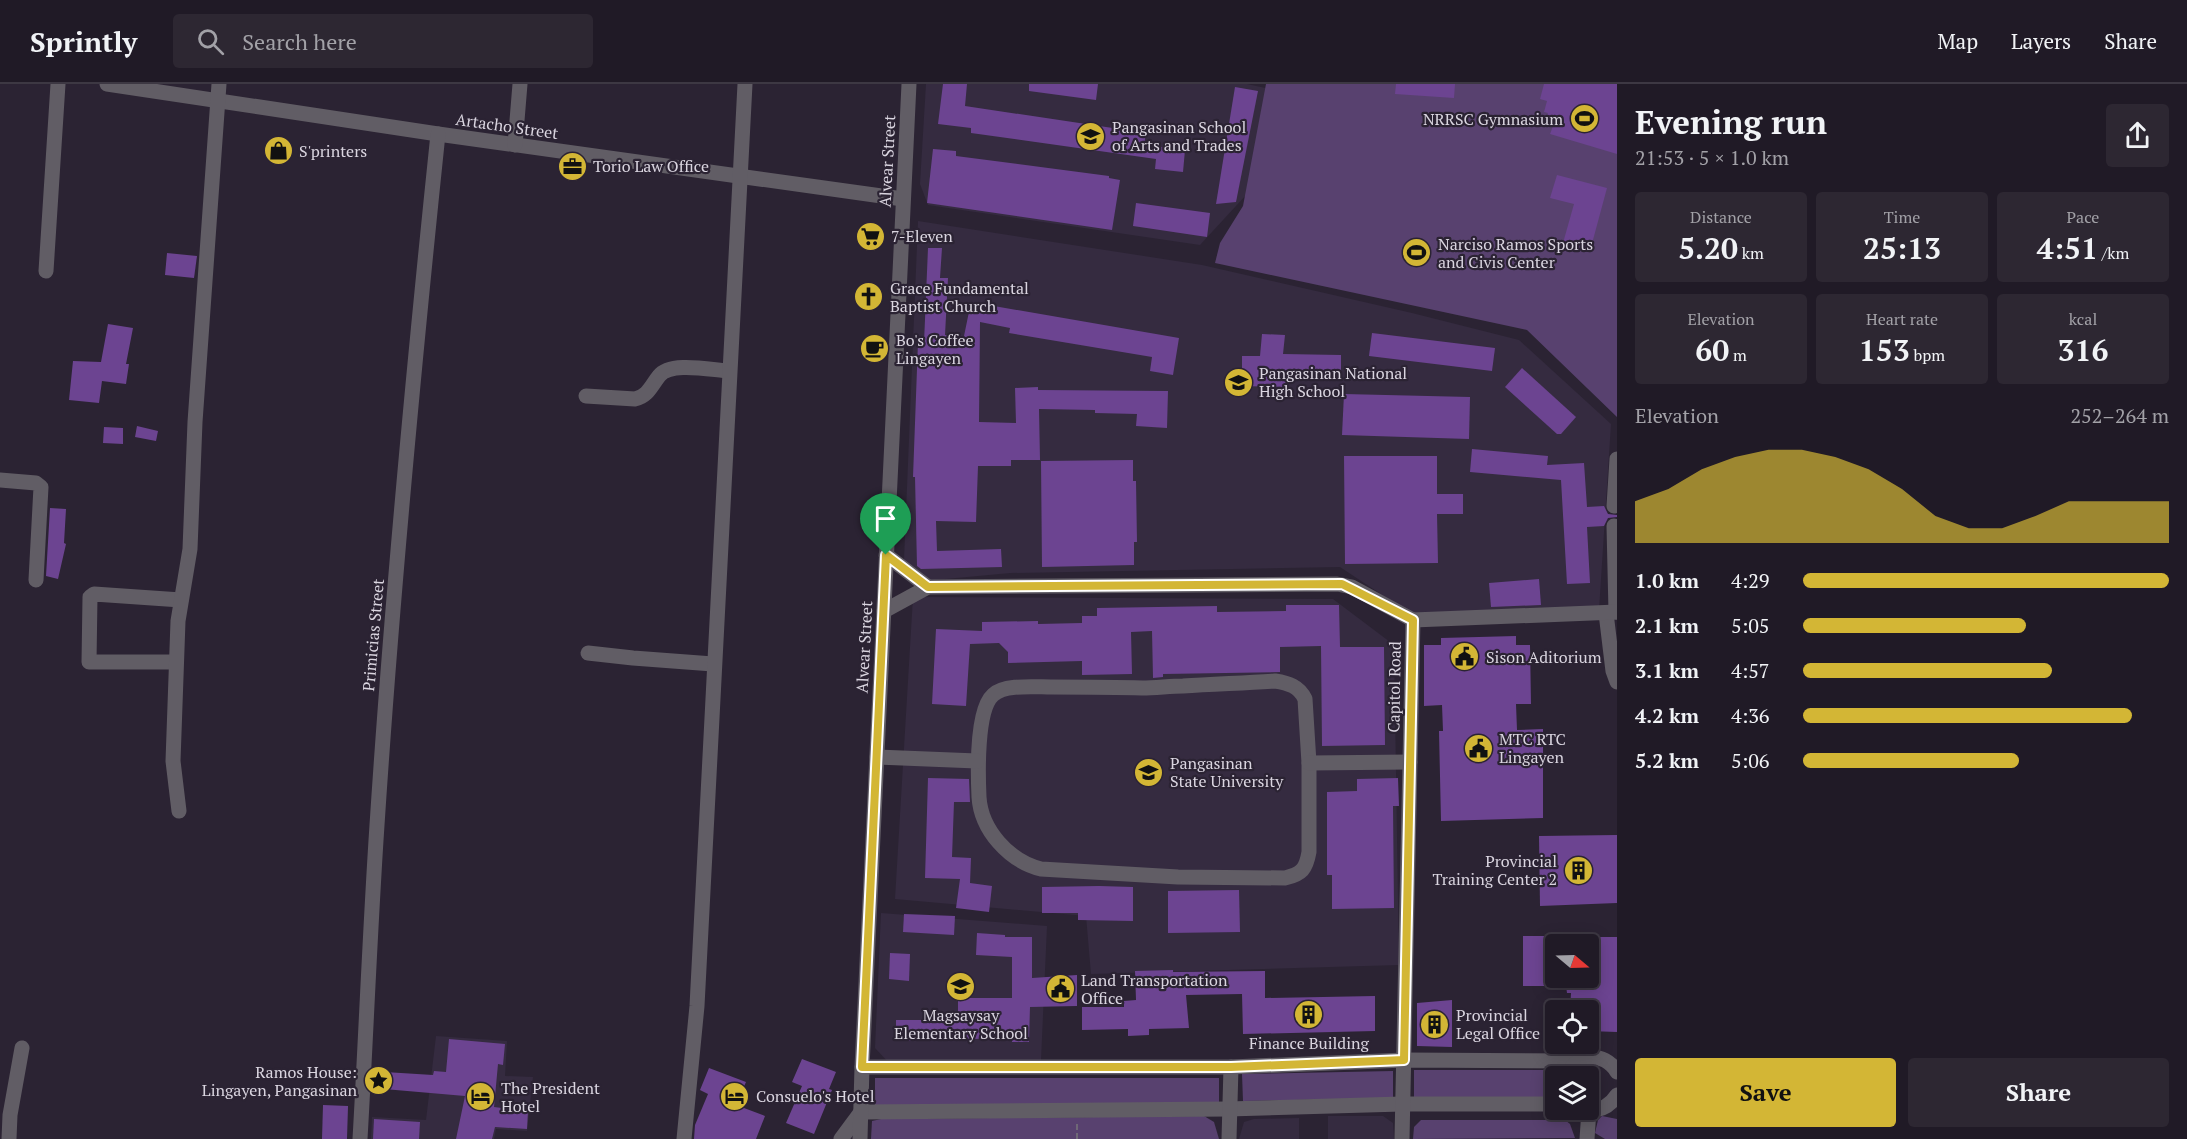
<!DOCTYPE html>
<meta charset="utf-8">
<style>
:root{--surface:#201a26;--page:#2d2732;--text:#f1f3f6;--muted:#a2a1a7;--line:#3d3843;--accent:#d3b635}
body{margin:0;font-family:"PT Serif",serif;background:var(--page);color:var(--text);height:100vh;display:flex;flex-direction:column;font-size:22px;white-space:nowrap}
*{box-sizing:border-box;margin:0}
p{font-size:20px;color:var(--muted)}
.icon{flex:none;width:33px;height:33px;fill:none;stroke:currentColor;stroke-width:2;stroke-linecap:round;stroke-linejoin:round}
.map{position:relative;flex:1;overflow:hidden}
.details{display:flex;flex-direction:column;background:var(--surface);width:570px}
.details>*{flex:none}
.needle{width:39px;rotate:109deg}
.controls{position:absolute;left:1545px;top:850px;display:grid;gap:12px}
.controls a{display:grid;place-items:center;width:54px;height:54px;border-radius:6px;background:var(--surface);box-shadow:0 3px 15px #0003,0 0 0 2px var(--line);font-size:30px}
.pin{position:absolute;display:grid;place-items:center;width:51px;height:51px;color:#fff;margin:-62px -26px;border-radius:50% 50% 50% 0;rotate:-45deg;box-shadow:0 0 6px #0007}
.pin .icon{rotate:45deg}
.round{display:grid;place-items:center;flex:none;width:63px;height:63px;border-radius:6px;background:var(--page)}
.headline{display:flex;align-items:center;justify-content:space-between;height:102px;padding:0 18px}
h1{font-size:33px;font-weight:600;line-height:45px}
.figures{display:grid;grid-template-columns:repeat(3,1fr);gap:9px;height:102px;padding:6px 18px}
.figures div{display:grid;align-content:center;border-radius:6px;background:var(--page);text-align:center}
.figures b{font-size:30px;font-weight:600}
.figures small{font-size:16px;font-weight:400}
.figures p{font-size:16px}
.chart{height:168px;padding:12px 18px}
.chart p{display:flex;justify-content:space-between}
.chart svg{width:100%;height:108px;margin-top:6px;fill:var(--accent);opacity:.7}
.action{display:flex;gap:12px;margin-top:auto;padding:12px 18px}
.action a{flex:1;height:69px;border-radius:6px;background:var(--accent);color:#111;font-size:24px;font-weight:600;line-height:69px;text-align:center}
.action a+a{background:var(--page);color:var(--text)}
ul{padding:0 18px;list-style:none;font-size:20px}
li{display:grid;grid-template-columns:96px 72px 1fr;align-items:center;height:45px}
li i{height:15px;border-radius:8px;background:var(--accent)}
header{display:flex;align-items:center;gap:36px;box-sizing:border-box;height:84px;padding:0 30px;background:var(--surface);border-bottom:2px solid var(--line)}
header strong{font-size:28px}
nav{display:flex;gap:33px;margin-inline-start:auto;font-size:21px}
.search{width:420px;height:54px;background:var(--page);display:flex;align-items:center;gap:15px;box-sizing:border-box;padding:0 21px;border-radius:6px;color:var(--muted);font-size:22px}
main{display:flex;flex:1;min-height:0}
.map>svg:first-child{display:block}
.built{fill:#352b40}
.green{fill:#58416f}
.building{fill:#6c4491}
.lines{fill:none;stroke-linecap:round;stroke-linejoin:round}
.path{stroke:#6f6876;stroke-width:2;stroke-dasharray:6 3;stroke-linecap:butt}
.minor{stroke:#615d65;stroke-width:15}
.route-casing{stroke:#fff;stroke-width:12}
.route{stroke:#d3b635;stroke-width:8}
.labels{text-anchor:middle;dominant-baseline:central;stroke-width:4.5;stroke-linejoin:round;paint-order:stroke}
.poi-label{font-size:16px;fill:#dad5e0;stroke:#2b2333;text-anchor:start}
.street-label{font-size:16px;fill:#dad5e0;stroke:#2b2333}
</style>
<header>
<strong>Sprintly</strong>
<div class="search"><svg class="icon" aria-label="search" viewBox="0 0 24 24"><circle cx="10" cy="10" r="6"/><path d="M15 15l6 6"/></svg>Search here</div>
<nav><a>Map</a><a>Layers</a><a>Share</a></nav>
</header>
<main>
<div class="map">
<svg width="1617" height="1055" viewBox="0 0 1617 1055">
<rect width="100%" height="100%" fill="#2b2333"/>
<g class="built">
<path d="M926,0H1247L1270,5L1247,110L1200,161L928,121L920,100Z"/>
<path d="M918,137L1202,181L1412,229L1519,256L1611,340L1599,526L1417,534L1340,483L1010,489L924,497L904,476Z"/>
<path d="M913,513L1333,515L1394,561L1399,881L1091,890L1086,832L895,815Z"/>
<path d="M881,829L1047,842L1041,976L889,979L875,964Z"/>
<path d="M436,952L507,957L505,992L533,993L527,1047L496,1045L494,1055H371L372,1033L426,1036Z"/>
<path d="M1328,1032H1383L1393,1039L1394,1055H1328Z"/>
<path d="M1299,1034V1055H1239L1244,1038L1254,1035Z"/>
</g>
<g class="green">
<path d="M1266,0H1617V333L1527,246L1215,179L1220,159L1243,122Z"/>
<path d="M1414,986H1552V1014L1414,1015Z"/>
<path d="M1393,987V1014L1243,1017L1242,990Z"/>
<rect x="875" y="994" width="344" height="27"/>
<path d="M1204,1032L1214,1038L1219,1055H871L872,1037L881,1035Z"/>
<path d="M1602,1032L1617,1035V1055H1605L1595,1049L1598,1036Z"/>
<path d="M1421,1036H1565L1570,1040L1575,1054L1413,1055L1414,1043Z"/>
</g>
<g class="building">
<path d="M943,0H967L965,22L1146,49L1144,61L1185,66L1183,88L1155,85L1156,75L971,49V44L938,40Z"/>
<path d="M1029,0H1098L1096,16L1029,7Z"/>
<path d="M1396,0H1455L1454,14L1395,10Z"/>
<path d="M1544,0H1617V70L1550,50L1555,37L1546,34L1548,29L1544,28L1547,17L1540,15Z"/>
<path d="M1235,3L1258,7L1236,118L1216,120Z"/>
<path d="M933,65L956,67V72L1109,92V94L1120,96L1112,146L927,119Z"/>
<path d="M1557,91L1607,104L1590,167L1563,159L1574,120L1550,114Z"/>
<path d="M1136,119L1210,129L1207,153L1133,142Z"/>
<path d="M928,164H942L940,194H948L945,251L964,252L971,218L1179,254L1173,291L1150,287L1152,273L1009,249L1010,244L980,238L979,338L1016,339L1015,304L1038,303V306L1168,307L1167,344L1136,342L1137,330L1095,329V326L1039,325L1040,376H1011V382H978L976,438L936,437L937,467L1001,465L1002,483L921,485L917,482L915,393H913L918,258L924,259Z"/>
<path d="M167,169L197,172L194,194L165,191Z"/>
<path d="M108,240L133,244L126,280H129L126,300L102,297L99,319L69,316L73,277L101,278Z"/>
<path d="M1372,249L1495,264L1492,287L1369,272Z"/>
<path d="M1262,250L1285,251L1283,270L1341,271V294L1287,293V303L1242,302V272H1260Z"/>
<path d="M1522,284L1576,333L1561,350H1557L1505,303Z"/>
<path d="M1344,310L1470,313L1469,355L1342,351Z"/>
<path d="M137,342L158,347L156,357L135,353Z"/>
<path d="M104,343L123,344V360L103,359Z"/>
<path d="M1472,365L1548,372L1547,381L1584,379L1587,423L1604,422L1608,430L1617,431V433L1608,434L1604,442L1587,443L1590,499L1567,500L1561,396L1470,388Z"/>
<path d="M1344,372H1437V410H1463V430H1437L1438,479L1345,480Z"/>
<path d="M1133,376V397H1136L1137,458H1134V481L1042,483L1041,377Z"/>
<path d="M50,424L66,425L64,459L66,460L58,495L46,492Z"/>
<path d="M1539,495L1541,521L1491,523L1489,499Z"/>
<path d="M1286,521H1339L1340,563H1384L1385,661L1322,662L1321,562L1280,563V588L1163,590V593L1153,594L1152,547L1131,548L1132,590L1082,591V577L1008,579V568L999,559L970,560L966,622L932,620L936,545L982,547V538L1038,537V540L1082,539V532H1097V524L1217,522V528L1286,527Z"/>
<path d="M1516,552V561H1530L1531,620H1516L1517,646L1543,645V734L1441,737L1439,647H1443L1442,621L1424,622V561H1441V554Z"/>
<path d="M928,694L969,695L970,718H954L952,773L971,774L970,799L992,802L989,828L956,824L960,795L925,794Z"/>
<path d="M1398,694L1399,722H1393L1394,824L1332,825V791H1327V708L1357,707V695Z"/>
<path d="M1617,751V819L1540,822L1539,752Z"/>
<path d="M1099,802L1133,803V837L1078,836V829H1042V803Z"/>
<path d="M1239,806L1240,848L1168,849V807Z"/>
<path d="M904,830L955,832L954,851L903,848Z"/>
<path d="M977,849L1005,851V853H1032V894L1077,891V922L1030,923L1029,958H1012V954L896,957V936H945V934H958V914H1012V873L976,871Z"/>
<rect x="1523" y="852" width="33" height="50"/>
<path d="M1588,853H1617V948L1588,947V927H1570L1571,909H1567L1565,894H1588Z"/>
<path d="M890,869L910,870L909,897L889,895Z"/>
<path d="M1173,886V888L1265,887V914L1375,912V947L1243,950L1242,910L1186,911L1189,944L1149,945V951L1128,952V945L1082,946V923H1124V917L1136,916L1135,887Z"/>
<path d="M1452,916V963L1417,962V919Z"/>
<path d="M449,955L505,960L503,981L498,980L494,1023L528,1027L527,1045L495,1043L492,1055H456L465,1012L384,1005L385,988L433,991L434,987L446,988Z"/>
<path d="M802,975L836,988L829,1005L832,1006L814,1050L786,1039L802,1002L792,998Z"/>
<path d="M709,984L746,998L736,1021L765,1032L756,1055H694L695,1041L708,1010L700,1006Z"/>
<path d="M323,1021L348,1022L347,1055H322Z"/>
<path d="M374,1035L420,1038L419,1055H373Z"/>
</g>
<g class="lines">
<path class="path" d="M1077,1040V1055"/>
<g class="minor">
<path d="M107,0L438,50L903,115"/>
<path d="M515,61L520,0"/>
<path d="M46,187L58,0"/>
<path d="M586,312L635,315C648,312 651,302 659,292C670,277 711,286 729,287"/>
<path d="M0,396L36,399L41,403L36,496"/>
<path d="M1614,422L1617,375"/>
<path d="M1614,442L1616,528"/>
<path d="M886,471L928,503"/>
<path d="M884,527L928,503L1337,500L1352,503L1413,536"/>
<path d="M1606,529L1613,587L1617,598"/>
<path d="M1413,536L1617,528"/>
<path d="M588,569L633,574L713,580"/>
<path d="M176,578H89L90,513L94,510L181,516"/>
<path d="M1275,597C1288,599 1299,602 1305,615L1309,679V768C1306,785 1302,790 1285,794L1178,793L1041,785C1009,777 981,746 979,713C978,691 976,626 993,611C1004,600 1035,603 1051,603C1081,603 1112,603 1142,604C1156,604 1170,602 1183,602C1214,600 1244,599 1275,597Z"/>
<path d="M877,673L977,677"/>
<path d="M1309,679L1410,678"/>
<path d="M179,727L173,677L178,537L190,465L195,338L219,0"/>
<path d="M862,983H1231L1405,976L1577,977"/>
<path d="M1567,993C1574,968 1605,967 1617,988"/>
<path d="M1588,1026C1601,1027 1610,1022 1617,1011"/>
<path d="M9,1055L10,1031L22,964"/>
<path d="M360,1055C366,951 370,846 377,741C392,511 414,280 438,50"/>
<path d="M684,1055L697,922L745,0"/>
<path d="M841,1055L861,1028L1228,1025L1402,1020H1556"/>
<path d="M860,1055L862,983L909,0"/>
<path d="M1229,1055L1231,983"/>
<path d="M1402,1055L1413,536"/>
<path d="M1587,1055L1589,1026"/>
</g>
</g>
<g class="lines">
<defs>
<path id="route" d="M886,471L928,503L1342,500L1413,536L1404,976L1231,983H862Z"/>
</defs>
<use href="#route" class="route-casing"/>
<use href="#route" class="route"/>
</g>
<defs>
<symbol id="stadium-disc" viewBox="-11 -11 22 22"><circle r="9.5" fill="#d3b635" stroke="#2b2333"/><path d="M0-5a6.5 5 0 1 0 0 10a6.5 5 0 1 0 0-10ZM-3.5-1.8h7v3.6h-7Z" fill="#111"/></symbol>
<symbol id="school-disc" viewBox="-11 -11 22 22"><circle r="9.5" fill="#d3b635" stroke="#2b2333"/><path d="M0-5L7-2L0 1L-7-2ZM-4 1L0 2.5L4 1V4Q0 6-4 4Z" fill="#111"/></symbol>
<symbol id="shop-disc" viewBox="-11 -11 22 22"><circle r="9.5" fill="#d3b635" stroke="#2b2333"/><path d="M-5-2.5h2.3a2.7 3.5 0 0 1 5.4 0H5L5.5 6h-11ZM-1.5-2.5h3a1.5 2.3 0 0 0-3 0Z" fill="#111"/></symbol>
<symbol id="office-disc" viewBox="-11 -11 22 22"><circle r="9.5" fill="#d3b635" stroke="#2b2333"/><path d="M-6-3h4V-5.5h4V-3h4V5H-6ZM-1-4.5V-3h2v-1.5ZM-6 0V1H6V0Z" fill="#111"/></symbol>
<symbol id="supermarket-disc" viewBox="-11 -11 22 22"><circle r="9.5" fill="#d3b635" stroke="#2b2333"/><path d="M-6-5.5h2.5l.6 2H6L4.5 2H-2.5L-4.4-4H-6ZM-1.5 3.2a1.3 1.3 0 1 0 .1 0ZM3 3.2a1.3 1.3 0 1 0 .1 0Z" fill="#111"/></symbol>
<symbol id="church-disc" viewBox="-11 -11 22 22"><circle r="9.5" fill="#d3b635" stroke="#2b2333"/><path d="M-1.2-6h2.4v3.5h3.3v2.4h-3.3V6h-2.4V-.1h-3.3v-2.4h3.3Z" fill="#111"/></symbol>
<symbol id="cafe-disc" viewBox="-11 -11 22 22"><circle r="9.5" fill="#d3b635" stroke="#2b2333"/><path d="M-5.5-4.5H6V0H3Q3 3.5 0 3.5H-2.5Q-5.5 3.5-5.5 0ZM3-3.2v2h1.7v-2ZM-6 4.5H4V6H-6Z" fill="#111"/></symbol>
<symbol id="civic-disc" viewBox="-11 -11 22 22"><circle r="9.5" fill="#d3b635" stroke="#2b2333"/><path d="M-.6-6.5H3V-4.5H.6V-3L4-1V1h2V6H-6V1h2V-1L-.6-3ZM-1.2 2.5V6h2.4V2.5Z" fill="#111"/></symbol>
<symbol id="university-disc" viewBox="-11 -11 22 22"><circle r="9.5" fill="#d3b635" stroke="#2b2333"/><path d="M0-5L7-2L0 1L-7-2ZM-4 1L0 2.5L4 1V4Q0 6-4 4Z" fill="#111"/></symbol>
<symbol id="building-disc" viewBox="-11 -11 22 22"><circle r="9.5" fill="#d3b635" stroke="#2b2333"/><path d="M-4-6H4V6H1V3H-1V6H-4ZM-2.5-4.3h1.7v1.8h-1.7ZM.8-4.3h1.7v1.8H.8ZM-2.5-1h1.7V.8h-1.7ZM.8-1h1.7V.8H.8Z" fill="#111"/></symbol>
<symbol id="sight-disc" viewBox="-11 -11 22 22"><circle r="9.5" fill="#d3b635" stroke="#2b2333"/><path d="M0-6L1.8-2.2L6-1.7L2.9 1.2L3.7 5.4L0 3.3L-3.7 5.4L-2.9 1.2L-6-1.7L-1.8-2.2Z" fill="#111"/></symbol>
<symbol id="hotel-disc" viewBox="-11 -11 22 22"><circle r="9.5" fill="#d3b635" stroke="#2b2333"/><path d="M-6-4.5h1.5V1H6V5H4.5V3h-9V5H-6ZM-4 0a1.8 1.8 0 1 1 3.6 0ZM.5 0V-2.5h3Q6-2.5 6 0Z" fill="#111"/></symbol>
</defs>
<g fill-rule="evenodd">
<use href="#stadium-disc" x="1568" y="18" width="33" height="33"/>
<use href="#school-disc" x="1074" y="36" width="33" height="33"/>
<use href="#shop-disc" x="262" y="50" width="33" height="33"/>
<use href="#office-disc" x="556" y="66" width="33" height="33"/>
<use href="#supermarket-disc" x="854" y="136" width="33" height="33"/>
<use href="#stadium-disc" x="1400" y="152" width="33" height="33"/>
<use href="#church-disc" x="852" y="196" width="33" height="33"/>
<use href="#cafe-disc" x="858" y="248" width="33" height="33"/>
<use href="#school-disc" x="1222" y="282" width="33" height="33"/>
<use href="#civic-disc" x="1448" y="556" width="33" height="33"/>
<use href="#civic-disc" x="1462" y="648" width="33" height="33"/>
<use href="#university-disc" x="1132" y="672" width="33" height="33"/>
<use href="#building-disc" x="1562" y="770" width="33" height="33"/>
<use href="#school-disc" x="944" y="886" width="33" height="33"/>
<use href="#civic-disc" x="1044" y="888" width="33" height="33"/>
<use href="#building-disc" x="1292" y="914" width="33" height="33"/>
<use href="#building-disc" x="1418" y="924" width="33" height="33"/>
<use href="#sight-disc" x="362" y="980" width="33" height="33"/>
<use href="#hotel-disc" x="718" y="996" width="33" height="33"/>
<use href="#hotel-disc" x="464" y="996" width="33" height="33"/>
</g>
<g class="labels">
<g class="poi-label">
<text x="1563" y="35" text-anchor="end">NRRSC Gymnasium</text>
<text x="1112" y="43">Pangasinan School<tspan x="1112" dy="18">of Arts and Trades</tspan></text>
<text x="299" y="67">S'printers</text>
<text x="593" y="82">Torio Law Office</text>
<text x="891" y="152">7-Eleven</text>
<text x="1438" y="160">Narciso Ramos Sports<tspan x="1438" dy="18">and Civis Center</tspan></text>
<text x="890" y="204">Grace Fundamental<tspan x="890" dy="18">Baptist Church</tspan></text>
<text x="896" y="256">Bo's Coffee<tspan x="896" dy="18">Lingayen</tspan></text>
<text x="1259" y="289">Pangasinan National<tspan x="1259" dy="18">High School</tspan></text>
<text x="1486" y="573">Sison Aditorium</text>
<text x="1499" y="655">MTC RTC<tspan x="1499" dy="18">Lingayen</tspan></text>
<text x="1170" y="679">Pangasinan<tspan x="1170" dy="18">State University</tspan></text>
<text x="1557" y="777" text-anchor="end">Provincial<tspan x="1557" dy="18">Training Center 2</tspan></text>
<text x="1081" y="896">Land Transportation<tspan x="1081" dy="18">Office</tspan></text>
<text x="961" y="931" text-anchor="middle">Magsaysay<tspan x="961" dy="18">Elementary School</tspan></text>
<text x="1456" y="931">Provincial<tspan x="1456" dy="18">Legal Office</tspan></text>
<text x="1309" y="959" text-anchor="middle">Finance Building</text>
<text x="357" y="988" text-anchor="end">Ramos House:<tspan x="357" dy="18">Lingayen, Pangasinan</tspan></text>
<text x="501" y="1004">The President<tspan x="501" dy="18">Hotel</tspan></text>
<text x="756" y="1012">Consuelo's Hotel</text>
</g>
<g class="street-label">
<text transform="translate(507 42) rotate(8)">Artacho Street</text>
<text transform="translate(887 77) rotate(-87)">Alvear Street</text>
<text transform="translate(373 551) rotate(-85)">Primicias Street</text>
<text transform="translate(864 563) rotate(-87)">Alvear Street</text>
<text transform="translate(1394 603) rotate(-89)">Capitol Road</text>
</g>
</g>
</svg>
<div class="controls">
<a><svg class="needle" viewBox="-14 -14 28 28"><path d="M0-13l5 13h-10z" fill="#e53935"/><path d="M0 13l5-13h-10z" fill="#a2a1a7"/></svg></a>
<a><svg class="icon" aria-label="locate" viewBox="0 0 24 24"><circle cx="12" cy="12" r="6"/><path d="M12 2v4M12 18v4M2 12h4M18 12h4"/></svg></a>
<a><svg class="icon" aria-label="layers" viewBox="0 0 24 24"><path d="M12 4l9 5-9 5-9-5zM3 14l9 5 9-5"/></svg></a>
</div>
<div class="pin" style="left:886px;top:471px;background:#1e9e55"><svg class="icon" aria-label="arrive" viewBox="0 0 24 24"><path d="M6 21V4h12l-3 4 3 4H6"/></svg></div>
</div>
<section class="details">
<div class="headline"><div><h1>Evening run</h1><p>21:53 · 5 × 1.0 km</p></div><a class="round"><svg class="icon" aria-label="share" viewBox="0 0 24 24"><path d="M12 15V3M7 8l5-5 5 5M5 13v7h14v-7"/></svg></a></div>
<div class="figures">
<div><p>Distance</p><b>5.20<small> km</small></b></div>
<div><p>Time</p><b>25:13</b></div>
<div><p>Pace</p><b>4:51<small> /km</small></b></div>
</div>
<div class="figures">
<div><p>Elevation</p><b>60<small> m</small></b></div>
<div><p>Heart rate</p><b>153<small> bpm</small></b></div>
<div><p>kcal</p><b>316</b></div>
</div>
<div class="chart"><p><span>Elevation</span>252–264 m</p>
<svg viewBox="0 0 160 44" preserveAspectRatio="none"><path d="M0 44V27L10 22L20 14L30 9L40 6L50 6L60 9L70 14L80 22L90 33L100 38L110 38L120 33L130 27L140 27L150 27L160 27V44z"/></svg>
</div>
<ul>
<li><b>1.0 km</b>4:29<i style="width:100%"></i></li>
<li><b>2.1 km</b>5:05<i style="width:61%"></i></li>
<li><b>3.1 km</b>4:57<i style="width:68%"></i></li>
<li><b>4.2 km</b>4:36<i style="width:90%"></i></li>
<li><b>5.2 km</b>5:06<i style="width:59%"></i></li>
</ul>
<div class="action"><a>Save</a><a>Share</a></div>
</section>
</main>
